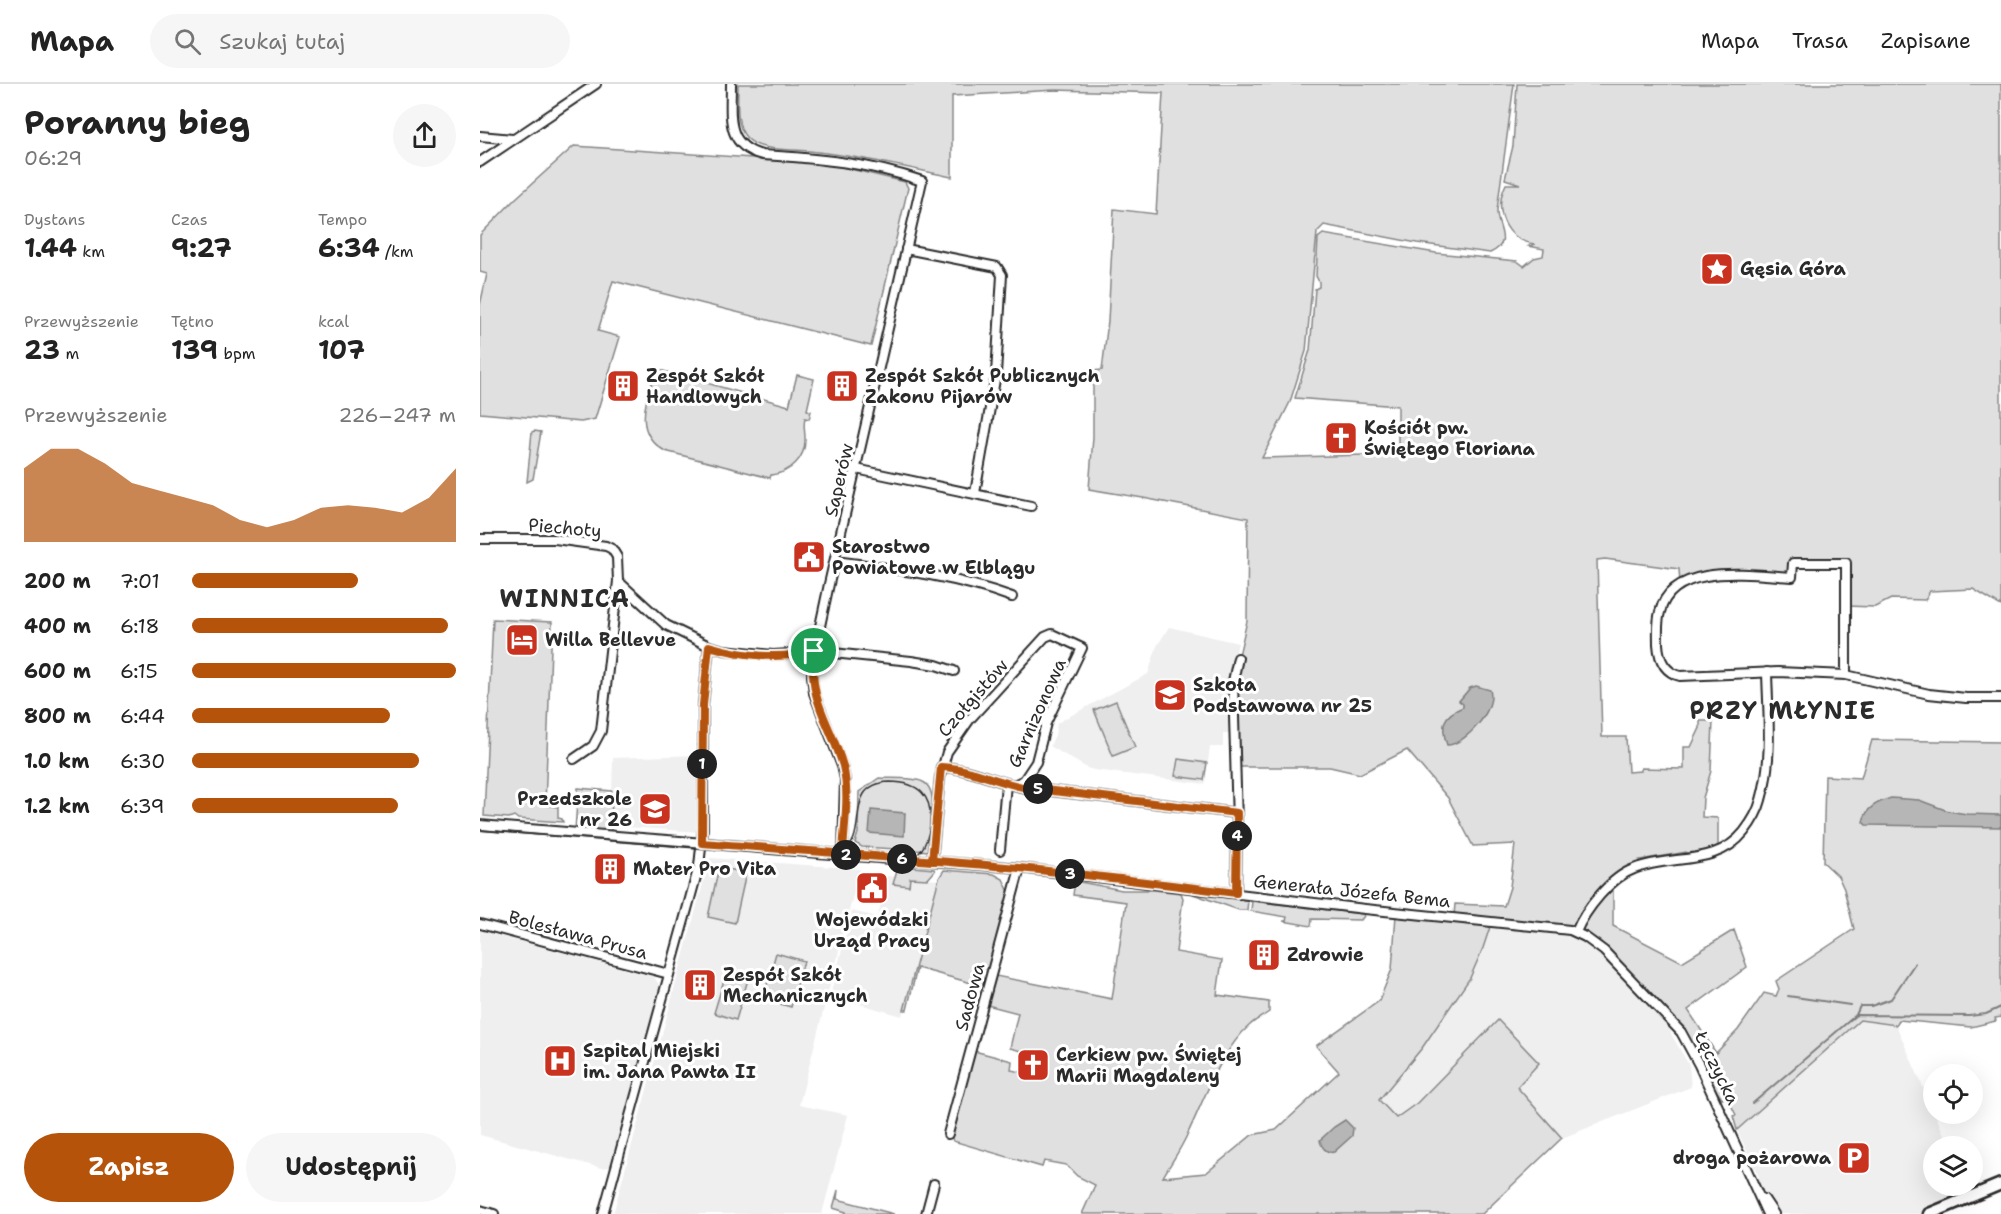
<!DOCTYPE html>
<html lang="pl">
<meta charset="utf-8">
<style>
:root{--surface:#fff;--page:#f6f6f6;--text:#222;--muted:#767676;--line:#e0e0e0;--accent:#b45309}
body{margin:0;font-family:"Shantell Sans",sans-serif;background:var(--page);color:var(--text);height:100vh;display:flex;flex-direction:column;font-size:22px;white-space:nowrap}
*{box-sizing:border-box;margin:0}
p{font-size:20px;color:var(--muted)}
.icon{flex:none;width:33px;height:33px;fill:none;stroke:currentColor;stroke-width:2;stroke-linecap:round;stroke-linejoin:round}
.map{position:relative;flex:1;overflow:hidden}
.details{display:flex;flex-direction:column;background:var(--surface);width:480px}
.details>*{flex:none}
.buttons{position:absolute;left:1443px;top:980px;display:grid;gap:12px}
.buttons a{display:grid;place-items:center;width:60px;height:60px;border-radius:50%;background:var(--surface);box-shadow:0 6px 24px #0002;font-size:30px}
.pin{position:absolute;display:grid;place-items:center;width:51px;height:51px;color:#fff;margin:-26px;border:3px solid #fff;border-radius:50%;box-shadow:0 2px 6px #0007}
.km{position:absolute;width:30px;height:30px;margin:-15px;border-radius:50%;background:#222;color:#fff;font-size:16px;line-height:30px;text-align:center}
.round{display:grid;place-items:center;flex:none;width:63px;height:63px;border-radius:32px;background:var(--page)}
.head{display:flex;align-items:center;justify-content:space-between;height:102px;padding:0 24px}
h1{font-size:33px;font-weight:700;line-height:45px}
.metrics{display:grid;grid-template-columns:repeat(3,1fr);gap:9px;height:102px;padding:6px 24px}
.metrics div{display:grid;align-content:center}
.metrics b{font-size:26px;font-weight:700}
.metrics small{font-size:16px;font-weight:400}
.metrics p{font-size:16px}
.chart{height:168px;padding:12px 24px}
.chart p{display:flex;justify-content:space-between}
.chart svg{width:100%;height:108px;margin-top:6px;fill:var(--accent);opacity:.7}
.primary-button{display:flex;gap:12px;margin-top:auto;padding:12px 24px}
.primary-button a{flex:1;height:69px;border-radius:36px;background:var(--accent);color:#fff;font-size:24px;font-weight:700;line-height:69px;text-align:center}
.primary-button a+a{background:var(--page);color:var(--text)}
ul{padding:0 24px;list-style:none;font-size:20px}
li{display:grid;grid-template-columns:96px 72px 1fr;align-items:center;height:45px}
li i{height:15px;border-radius:8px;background:var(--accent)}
header{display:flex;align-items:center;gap:36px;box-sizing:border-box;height:84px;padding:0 30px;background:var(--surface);border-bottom:2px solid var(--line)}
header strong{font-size:28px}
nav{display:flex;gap:33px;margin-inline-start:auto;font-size:21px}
.search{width:420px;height:54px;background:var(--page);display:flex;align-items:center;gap:15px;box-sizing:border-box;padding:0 21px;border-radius:33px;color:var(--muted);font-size:22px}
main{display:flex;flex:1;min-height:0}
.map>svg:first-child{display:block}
.built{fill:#efefef}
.green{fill:#e0e0e0;stroke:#868686;stroke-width:1.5}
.water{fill:#b6b6b6;stroke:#7e7e7e;stroke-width:1.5}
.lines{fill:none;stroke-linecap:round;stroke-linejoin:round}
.stream{stroke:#7e7e7e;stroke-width:2}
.minor-casing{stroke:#2b2b2b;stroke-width:12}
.major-casing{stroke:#2b2b2b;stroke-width:15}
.minor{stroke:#fff;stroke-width:8}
.major{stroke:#fff;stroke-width:10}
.tram{stroke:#2b2b2b;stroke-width:1.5}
.route-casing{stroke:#fff;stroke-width:12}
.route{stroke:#b45309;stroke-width:8}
.labels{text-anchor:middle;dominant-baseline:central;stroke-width:6;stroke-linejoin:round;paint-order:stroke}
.poi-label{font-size:18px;font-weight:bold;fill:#2b2b2b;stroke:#fff;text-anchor:start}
.street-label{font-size:18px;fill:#2b2b2b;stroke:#fff}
.district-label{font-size:24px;font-weight:bold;letter-spacing:1.5px;fill:#2b2b2b;stroke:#fff}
</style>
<header>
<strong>Mapa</strong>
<div class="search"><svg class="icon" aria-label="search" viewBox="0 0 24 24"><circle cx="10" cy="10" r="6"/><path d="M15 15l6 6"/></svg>Szukaj tutaj</div>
<nav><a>Mapa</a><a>Trasa</a><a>Zapisane</a></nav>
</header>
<main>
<section class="details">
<div class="head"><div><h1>Poranny bieg</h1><p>06:29</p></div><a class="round"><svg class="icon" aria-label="share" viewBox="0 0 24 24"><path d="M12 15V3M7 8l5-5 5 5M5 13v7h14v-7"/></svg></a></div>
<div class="metrics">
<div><p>Dystans</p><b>1.44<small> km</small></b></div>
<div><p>Czas</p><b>9:27</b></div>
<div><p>Tempo</p><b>6:34<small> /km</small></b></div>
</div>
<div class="metrics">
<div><p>Przewyższenie</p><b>23<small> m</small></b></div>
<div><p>Tętno</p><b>139<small> bpm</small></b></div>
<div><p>kcal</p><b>107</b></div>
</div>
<div class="chart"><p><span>Przewyższenie</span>226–247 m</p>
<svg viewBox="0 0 160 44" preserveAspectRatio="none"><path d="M0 44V14L10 6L20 6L30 12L40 20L50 23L60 26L70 29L80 35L90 38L100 35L110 30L120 29L130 30L140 32L150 26L160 14V44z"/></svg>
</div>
<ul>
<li><b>200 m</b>7:01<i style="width:63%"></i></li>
<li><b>400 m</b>6:18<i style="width:97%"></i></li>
<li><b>600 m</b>6:15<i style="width:100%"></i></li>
<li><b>800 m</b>6:44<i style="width:75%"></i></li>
<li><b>1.0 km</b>6:30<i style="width:86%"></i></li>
<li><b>1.2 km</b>6:39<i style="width:78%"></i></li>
</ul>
<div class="primary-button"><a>Zapisz</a><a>Udostępnij</a></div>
</section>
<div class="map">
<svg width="1521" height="1130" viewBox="0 0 1521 1130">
<rect width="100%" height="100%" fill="#fff"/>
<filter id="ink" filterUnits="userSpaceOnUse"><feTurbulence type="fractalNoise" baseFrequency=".0167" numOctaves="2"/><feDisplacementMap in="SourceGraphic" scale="12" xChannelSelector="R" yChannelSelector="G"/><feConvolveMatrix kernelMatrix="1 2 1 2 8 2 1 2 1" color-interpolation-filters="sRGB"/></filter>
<g filter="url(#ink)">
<g class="built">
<path d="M689,543L758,559L749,596L752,649H743V663H730L725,700L614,686L607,684L570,662L575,651L577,639L668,590L677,562Z"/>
<path d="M217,671L219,748L131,742L133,674Z"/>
<path d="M230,774L380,785L319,1021L368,1031L342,1130H133Z"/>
<path d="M406,792L459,796L422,932L355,913L351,908L372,827L398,833Z"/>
<path d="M1011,840L1085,848L1104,857L1120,868L1190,942L1191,950L1209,981L1211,1003L1082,1054L1036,1002L1059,980L937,1019L916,1035L899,1016L911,1003L942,964L990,894Z"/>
<path d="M0,847L174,893L180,902L130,1083L121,1084L0,1051Z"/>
<path d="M1380,936L1416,941L1469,1062H1454V1101H1487L1490,1108L1440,1130H1298L1278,1100L1279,1093L1257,1046Z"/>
</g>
<g class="green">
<path d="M258,0H1034L1017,126C1016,144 1034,158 1010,169L937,159L844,141L837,148L826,267L810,318L782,374L918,370V322L815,314L830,266L835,205L839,203V198L836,192L838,154L843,150L956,169L1037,177L1044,182L1054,174L1063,172L1064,165L1049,162L1055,160C1025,156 1013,126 1026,100H1040L1025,95L1033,62L1037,0H1521V522L1493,505L1450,507L1445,516L1411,515L1395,523L1366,522V480L1313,479L1312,493L1248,491L1200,500L1199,485L1125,475L1117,476L1122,653H1146L1148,688L1161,687V684L1204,685V663H1211L1220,644V637H1233L1231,687L1223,714L1222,733L1238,734V769L1207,775L1206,768L1159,776L1160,783L1133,798V842L1202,878L1254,846L1267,883L1208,926L1236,969L1258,946L1284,909L1296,912L1299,905L1296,897L1374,845L1364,805L1358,792L1343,778L1345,692L1381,694L1392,656L1521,658V933L1515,934L1516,937L1491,943L1419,936L1416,941L1380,936L1257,1046L1253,1032L1256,1031L1247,1013L1242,1015L1232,1000L1222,972L1218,970L1205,948L1120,857L1097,844L1084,841L974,832L975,820L1024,822L1030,803L1035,760L993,762L968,714L927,666L880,690L850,683H756L753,597L767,537L768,434L663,414L609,405L613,353V287L622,286L628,237L634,125L676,130L683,9L575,6L472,12V93C419,82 367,69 314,66C299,65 277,66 266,53C255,41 258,16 258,0Z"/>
<path d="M94,62L345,79L425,98L428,104L391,262L133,197L118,247L140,253L115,335L101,338L0,329V221L7,190L0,188V151L35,115Z"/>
<path d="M176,285L309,322L317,291L334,295L327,326L331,327L329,335L325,334C323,342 325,347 325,354C326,374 310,389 291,391L290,394L185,367C151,347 167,316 176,285Z"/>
<path d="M54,347L61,348L53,395L47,398L52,348Z"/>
<path d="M13,535L72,538L65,721L78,723V734L82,735L83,738L38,735L34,732L29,734L4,732Z"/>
<path d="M636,617L655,663L633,672L614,626Z"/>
<path d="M698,675L727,679L724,696L695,692Z"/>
<path d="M399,694C410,695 434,693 443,698C460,706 451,751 450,767L382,763L375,759L378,749L379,708Z"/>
<path d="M98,704L132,707L131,749L95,746Z"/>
<path d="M239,783L266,789L255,839L228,833Z"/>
<path d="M432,783L454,785L455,787L448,795L430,794L429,802L413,800L417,787H426Z"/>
<path d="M464,786L514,790L523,795L529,808L506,903L437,884L427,926H424L459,794Z"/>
<path d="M595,797L642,806H674L701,809L703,814L696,868L742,876L737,911L789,918V928C782,933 775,936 770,941C741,966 724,1016 708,1049C701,1065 691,1079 683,1093L726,1089L772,1051L796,1046L859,988L836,962L899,917L912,885L916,831L1011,840L1003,864L990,894L942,964L899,1016L916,1034L937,1019L1018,936L1059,979L1037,1003L1082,1054L1002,1130H602L615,1101L597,1092L586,1081L564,1077L562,1083L473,1057L471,1052L494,967L532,977L531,986L563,993L567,974L530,964L538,929L507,921L516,892L632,915L646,818L593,811Z"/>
<path d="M713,810L768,816L767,826H759Z"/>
<path d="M772,817L883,830L884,832L881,836L832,835L831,842L803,837H806L807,833L771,827Z"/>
<path d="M296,869L324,877L311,923L283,915Z"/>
<path d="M247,886L269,892L256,936L234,929Z"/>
<path d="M358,1106L357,1115L414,1130H365L366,1128L353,1124Z"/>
</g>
<g class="water">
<path d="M996,602L1010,606C1017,625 985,661 967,661C960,641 963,631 983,623V620L979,617L990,604Z"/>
<path d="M1411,714L1439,716L1468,727L1487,730L1521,731V743L1386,741L1383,738C1386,723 1398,718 1411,714Z"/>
<path d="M391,726L425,729L424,752L389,749Z"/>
<path d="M865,1036L873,1044L872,1052L854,1068C847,1070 841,1063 840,1056L854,1043Z"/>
</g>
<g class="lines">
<g class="stream">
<path d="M1308,912L1370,921"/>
<path d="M1376,931L1380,922H1391L1411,915L1435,879"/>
<path d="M1272,1020L1376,931L1489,932L1506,930L1521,923"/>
</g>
<defs>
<g id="minor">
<path d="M251,0C251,32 245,61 282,71C336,74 391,79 442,97L349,500L333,575L332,592L334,609L362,682L365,695L363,770"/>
<path d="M0,52L33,55"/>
<path d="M0,78L116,0"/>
<path d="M426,165L517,183L522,191L516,290L495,409"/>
<path d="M376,385L551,422"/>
<path d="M0,455H75L126,462L132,465L137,473L138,497L121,647L113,662L94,675"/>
<path d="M355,477C415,485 475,492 532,513"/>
<path d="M138,497L186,541L229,562L244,566L293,571L343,568L431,577L456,581L474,587"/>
<path d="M1366,591V479H1313L1312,493C1273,491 1192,477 1180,528C1177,538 1178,550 1178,560C1179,575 1184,588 1200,592L1298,588L1366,591L1449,610L1486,614H1521"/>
<path d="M461,683C490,684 518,699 547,704L757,729"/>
<path d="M0,741L540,784L885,825L1090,846L1105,853L1124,867L1201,948L1219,981L1287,1130"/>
<path d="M520,766L526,700"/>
<path d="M452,777L460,693L467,668L490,635L565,553L572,550L602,564L566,639L556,678L544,696L534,701"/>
<path d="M756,809L757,739L753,597L758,574"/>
<path d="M0,840L189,890"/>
<path d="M1096,848C1105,826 1131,793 1154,785C1191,770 1236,783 1264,748C1271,739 1278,728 1281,716C1293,675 1288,630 1287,588"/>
<path d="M468,1050L540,784"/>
<path d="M1284,1115L1294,1130"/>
<path d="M0,1126L14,1130"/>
<path d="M123,1130L219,782L223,745V621L229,562"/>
<path d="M446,1130L454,1100"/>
</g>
<path id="major" d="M1449,1130L1521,1100"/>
</defs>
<use href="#minor" class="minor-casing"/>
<use href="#major" class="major-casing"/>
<use href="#minor" class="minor"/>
<use href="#major" class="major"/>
<path class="tram" d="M0,746L418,781C439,776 447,762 450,741C453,713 440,698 410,698C360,700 392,753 361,770C353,774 343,774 334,774"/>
</g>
</g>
<g class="lines" filter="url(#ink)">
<defs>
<path id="route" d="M334,567C301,576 262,572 229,562L223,621L222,759C328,767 433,774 539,784C611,791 684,800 756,809L757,729L548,704C518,699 490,684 461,683L452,777L363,770C364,742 370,710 363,682C350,637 328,619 334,567"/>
</defs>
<use href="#route" class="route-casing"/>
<use href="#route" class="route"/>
</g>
<defs>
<symbol id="sight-square" viewBox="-11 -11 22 22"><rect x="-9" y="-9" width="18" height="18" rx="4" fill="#c8321e" stroke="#fff"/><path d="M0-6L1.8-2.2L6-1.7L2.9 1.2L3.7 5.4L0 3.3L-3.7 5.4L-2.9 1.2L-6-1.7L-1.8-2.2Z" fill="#fff"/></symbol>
<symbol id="building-square" viewBox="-11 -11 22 22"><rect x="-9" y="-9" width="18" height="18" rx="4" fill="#c8321e" stroke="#fff"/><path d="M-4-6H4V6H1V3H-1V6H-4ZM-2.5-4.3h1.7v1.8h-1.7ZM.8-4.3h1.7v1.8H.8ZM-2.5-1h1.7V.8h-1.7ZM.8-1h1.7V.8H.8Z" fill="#fff"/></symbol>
<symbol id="church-square" viewBox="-11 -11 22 22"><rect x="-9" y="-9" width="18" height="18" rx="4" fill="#c8321e" stroke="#fff"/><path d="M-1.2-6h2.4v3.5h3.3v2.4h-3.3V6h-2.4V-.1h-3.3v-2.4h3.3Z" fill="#fff"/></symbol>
<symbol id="civic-square" viewBox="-11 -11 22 22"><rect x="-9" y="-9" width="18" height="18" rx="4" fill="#c8321e" stroke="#fff"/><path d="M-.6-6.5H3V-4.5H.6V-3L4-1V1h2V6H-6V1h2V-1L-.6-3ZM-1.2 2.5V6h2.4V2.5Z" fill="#fff"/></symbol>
<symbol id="hotel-square" viewBox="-11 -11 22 22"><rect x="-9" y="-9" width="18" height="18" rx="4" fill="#c8321e" stroke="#fff"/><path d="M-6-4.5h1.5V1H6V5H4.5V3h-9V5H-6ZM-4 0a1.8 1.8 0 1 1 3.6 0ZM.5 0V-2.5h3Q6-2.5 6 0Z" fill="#fff"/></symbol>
<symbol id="school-square" viewBox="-11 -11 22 22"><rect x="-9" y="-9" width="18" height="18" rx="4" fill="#c8321e" stroke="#fff"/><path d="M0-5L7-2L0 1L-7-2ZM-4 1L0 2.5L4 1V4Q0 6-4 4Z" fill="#fff"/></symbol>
<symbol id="hospital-square" viewBox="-11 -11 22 22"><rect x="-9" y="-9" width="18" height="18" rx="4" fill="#c8321e" stroke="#fff"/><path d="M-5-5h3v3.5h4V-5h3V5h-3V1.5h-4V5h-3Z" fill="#fff"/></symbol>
<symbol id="parking-square" viewBox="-11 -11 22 22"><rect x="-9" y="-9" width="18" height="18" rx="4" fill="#c8321e" stroke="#fff"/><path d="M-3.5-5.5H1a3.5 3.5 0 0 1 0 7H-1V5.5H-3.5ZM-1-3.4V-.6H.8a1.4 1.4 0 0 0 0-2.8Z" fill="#fff"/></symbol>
</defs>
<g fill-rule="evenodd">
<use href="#sight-square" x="1218" y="166" width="38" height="38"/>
<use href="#building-square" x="124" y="283" width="38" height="38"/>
<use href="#building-square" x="343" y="283" width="38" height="38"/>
<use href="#church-square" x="842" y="335" width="38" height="38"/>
<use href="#civic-square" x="310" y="454" width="38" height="38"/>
<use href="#hotel-square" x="23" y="537" width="38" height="38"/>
<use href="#school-square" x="671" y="592" width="38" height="38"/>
<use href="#school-square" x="156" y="706" width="38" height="38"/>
<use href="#building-square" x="111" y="766" width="38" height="38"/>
<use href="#civic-square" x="373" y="785" width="38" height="38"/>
<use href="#building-square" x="765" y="852" width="38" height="38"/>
<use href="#building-square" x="201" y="882" width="38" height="38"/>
<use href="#hospital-square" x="61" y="958" width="38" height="38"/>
<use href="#church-square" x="534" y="962" width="38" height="38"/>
<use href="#parking-square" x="1355" y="1055" width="38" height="38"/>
</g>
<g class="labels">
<g class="poi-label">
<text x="1260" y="185">Gęsia Góra</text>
<text x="166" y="292">Zespół Szkół<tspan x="166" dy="21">Handlowych</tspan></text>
<text x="385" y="292">Zespół Szkół Publicznych<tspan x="385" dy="21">Zakonu Pijarów</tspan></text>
<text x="884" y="344">Kościół pw.<tspan x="884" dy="21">Świętego Floriana</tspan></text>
<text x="352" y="463">Starostwo<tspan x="352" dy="21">Powiatowe w Elblągu</tspan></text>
<text x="65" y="556">Willa Bellevue</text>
<text x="713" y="601">Szkoła<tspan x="713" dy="21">Podstawowa nr 25</tspan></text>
<text x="152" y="715" text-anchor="end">Przedszkole<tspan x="152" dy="21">nr 26</tspan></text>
<text x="153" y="785">Mater Pro Vita</text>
<text x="392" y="836" text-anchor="middle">Wojewódzki<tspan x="392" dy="21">Urząd Pracy</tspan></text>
<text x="807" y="871">Zdrowie</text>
<text x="243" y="891">Zespół Szkół<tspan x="243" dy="21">Mechanicznych</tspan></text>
<text x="103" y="967">Szpital Miejski<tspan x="103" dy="21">im. Jana Pawła II</tspan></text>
<text x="576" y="971">Cerkiew pw. Świętej<tspan x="576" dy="21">Marii Magdaleny</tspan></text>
<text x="1351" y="1074" text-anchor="end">droga pożarowa</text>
</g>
<g class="street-label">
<text transform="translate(359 396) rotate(-77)">Saperów</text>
<text transform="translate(85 444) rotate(5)">Piechoty</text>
<text transform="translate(493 614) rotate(-49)">Czołgistów</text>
<text transform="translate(557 629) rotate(-66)">Garnizonowa</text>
<text transform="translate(872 807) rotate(6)">Generała Józefa Bema</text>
<text transform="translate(98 851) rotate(15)">Bolesława Prusa</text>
<text transform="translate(490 913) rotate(-75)">Sadowa</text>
<text transform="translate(1237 984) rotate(64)">Łęczycka</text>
</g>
<g class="district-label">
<text x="85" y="515">WINNICA</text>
<text x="1303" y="627">PRZY MŁYNIE</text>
</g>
</g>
</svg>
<div class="buttons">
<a><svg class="icon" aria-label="locate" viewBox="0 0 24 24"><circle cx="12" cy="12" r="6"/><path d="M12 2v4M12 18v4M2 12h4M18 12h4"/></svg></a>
<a><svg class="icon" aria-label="layers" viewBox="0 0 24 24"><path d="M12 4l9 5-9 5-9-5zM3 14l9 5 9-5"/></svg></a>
</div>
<div class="pin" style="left:334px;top:567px;background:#1e9e55"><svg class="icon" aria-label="arrive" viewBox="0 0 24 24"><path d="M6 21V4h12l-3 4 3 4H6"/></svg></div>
<b class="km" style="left:222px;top:680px">1</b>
<b class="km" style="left:366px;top:771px">2</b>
<b class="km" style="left:590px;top:790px">3</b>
<b class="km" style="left:757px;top:752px">4</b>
<b class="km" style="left:558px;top:705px">5</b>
<b class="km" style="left:422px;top:775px">6</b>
</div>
</main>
